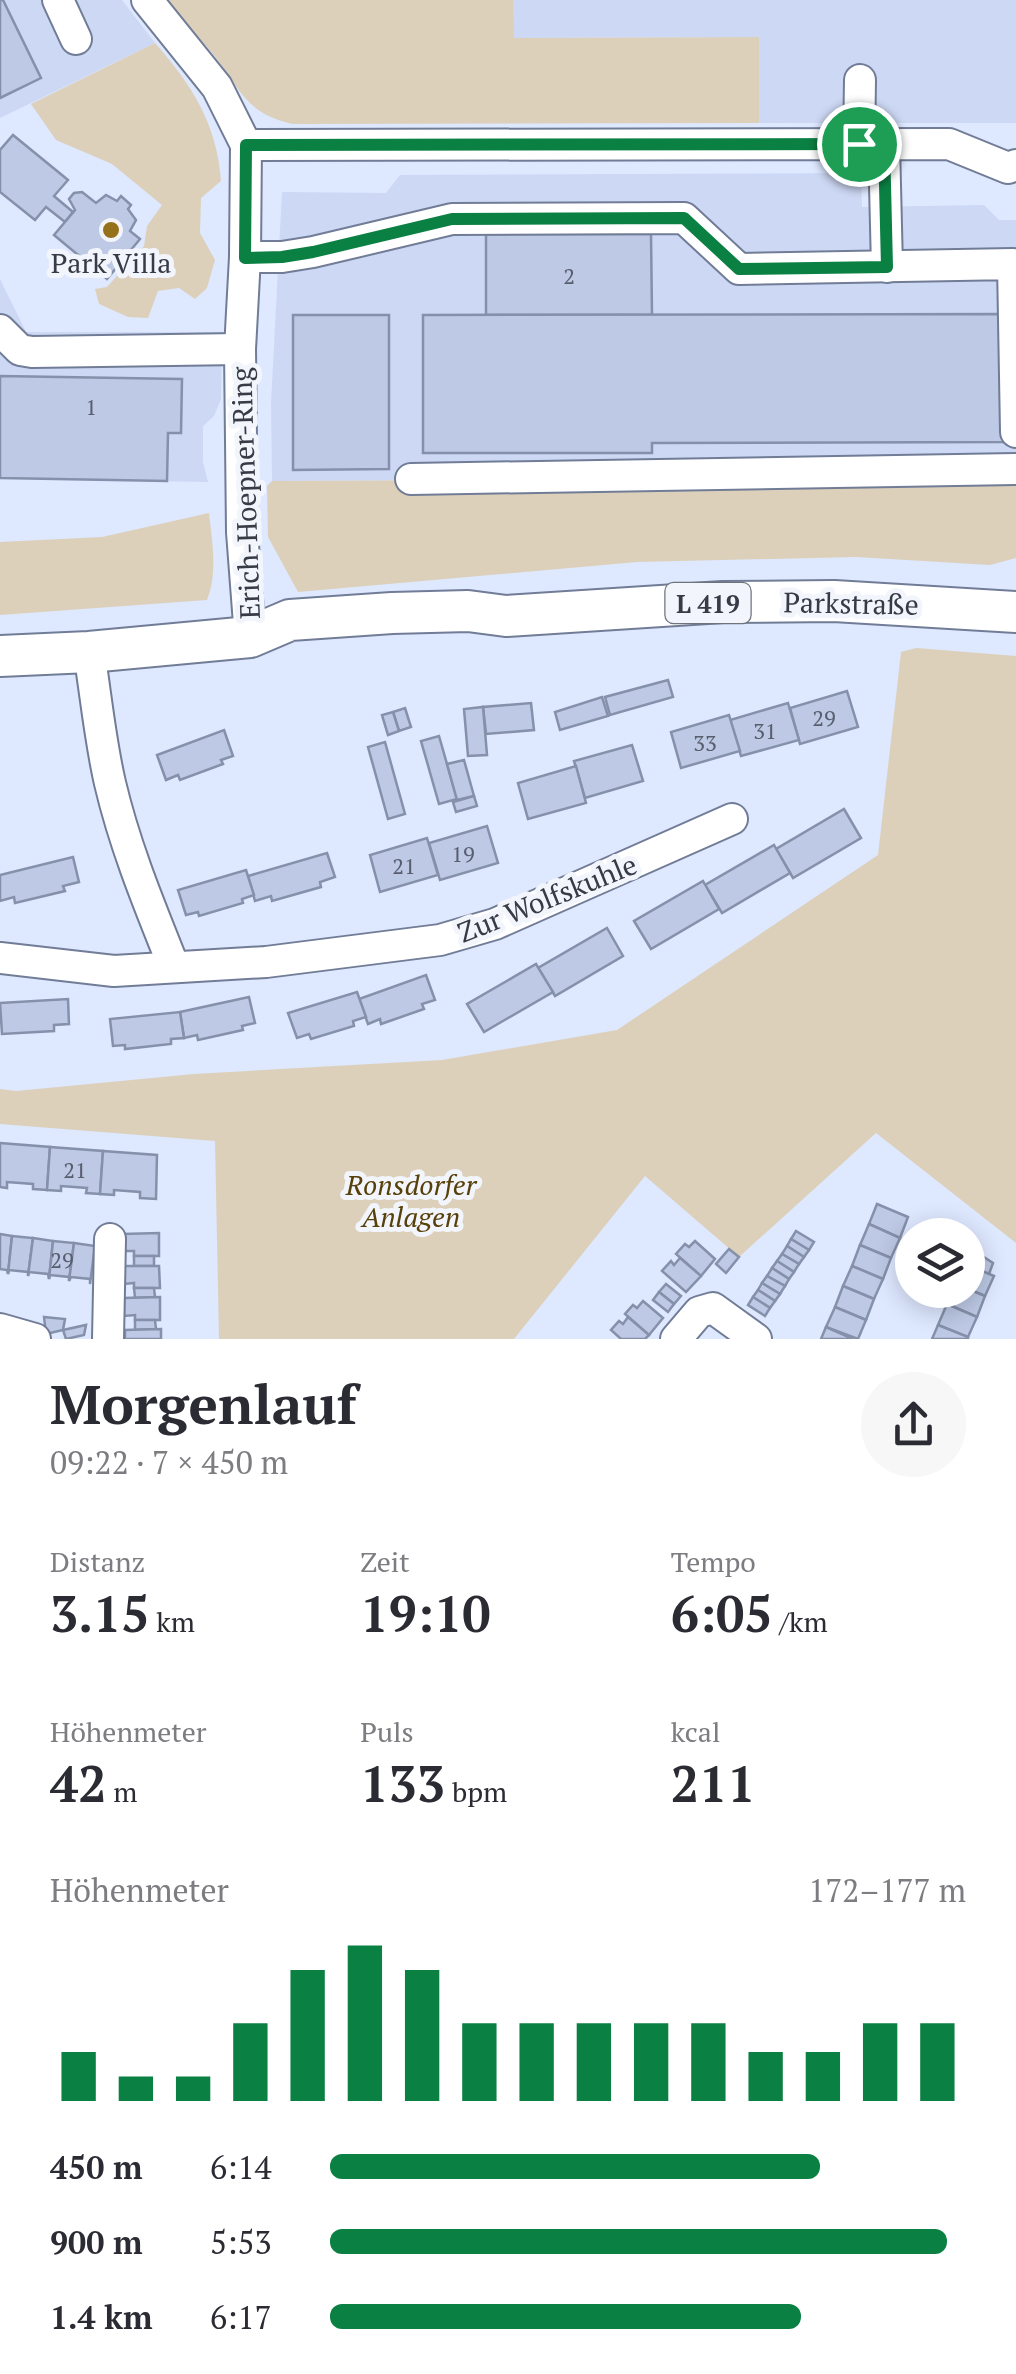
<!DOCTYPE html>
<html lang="de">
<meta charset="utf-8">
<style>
:root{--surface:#fff;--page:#f7f7f7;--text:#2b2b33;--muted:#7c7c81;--accent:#0b8043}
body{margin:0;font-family:"PT Serif",serif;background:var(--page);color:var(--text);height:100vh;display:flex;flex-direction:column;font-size:38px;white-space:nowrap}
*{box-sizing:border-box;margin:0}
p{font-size:32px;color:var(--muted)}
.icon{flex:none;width:55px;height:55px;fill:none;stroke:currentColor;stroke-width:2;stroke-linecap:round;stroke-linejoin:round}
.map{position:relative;height:1339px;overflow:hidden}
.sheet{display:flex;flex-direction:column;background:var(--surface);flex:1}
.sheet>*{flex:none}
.fabs{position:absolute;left:895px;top:1218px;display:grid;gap:20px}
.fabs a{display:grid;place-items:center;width:90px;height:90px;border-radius:50%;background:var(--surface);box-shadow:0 5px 25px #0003;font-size:50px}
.pin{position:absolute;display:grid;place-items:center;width:85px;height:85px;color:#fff;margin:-42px;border:5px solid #fff;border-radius:50%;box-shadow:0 2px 10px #0007}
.round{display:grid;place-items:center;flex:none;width:105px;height:105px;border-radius:52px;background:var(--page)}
.headline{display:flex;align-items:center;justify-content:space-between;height:170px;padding:0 50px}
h1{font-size:55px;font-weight:700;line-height:75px}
.metrics{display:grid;grid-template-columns:repeat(3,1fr);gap:15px;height:170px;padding:10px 50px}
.metrics div{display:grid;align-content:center}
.metrics b{font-size:50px;font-weight:700}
.metrics small{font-size:28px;font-weight:400}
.metrics p{font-size:28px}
.chart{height:280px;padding:20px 50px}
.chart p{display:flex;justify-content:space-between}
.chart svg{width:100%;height:180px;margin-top:10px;stroke:var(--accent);stroke-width:6}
ul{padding:0 50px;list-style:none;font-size:32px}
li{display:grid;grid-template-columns:160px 120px 1fr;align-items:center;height:75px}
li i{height:25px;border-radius:12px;background:var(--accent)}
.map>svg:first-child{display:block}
.built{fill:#cdd8f4}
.green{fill:#dcd0bb}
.building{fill:#bdc9e5;stroke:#8590aa;stroke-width:2.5}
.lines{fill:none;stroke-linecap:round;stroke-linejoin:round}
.minor-casing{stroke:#717c96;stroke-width:34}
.major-casing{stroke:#717c96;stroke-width:44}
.minor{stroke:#fff;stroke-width:30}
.major{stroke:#fff;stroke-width:40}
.route-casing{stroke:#fff;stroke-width:20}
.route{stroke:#0b8043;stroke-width:12}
.poi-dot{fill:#96711b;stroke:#f2f5fb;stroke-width:4}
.labels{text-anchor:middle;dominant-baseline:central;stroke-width:10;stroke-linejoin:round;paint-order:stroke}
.number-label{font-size:22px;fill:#585e6e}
.shield{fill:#f2f5fb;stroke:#6e737c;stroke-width:2.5}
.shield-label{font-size:25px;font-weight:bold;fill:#363b46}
.poi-label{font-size:28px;fill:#363b46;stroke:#f2f5fb}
.street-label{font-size:28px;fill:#363b46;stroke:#f2f5fb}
.park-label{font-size:28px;font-style:italic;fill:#574009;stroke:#f2f5fb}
</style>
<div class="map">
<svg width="1016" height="1339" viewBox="0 0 1016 1339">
<rect width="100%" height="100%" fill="#dee8ff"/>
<g class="built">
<path d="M0,0H122L155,43L0,118Z"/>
<path d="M513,0H1016V123H759V37L513,38Z"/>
<path d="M861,173L862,207L984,205L999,220H1016V477L272,481L271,403L282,192L386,193L400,175Z"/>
<path d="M0,279L26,332H222L221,399L214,416L203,426V462L208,482L0,478Z"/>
</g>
<g class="green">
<path d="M167,0H513L514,38L759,37V123L293,124C244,113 241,89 213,54C198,36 181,19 167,0Z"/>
<path d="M155,43C192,85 217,124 221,181L201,198L200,233L215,260L207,288L195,299L179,288L158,291L148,318L128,317L99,304L95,289L107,287L144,246L147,226L162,205L112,164L56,140L31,104Z"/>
<path d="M1016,477V558L990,565L856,557L637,562L298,592L268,537L267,486L272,481Z"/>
<path d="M209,513C212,540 218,574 207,600L0,615V542L102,537Z"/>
<path d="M916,648L1016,656V1243L876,1133L739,1257L645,1176L514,1339H219L215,1141L0,1124V1089L16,1091L194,1074L442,1060L617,1030L878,855L901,652Z"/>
</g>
<g class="building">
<path d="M0,0H3L41,78L0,98Z"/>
<path d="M13,135L68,180L54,196L73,212L65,222L46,207L35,220L0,192V150Z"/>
<path d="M82,192L96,203L106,195L117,201L121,196L131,205L128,209L136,220L130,231L140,239L107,279L54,235L75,210L69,199L74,193Z"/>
<path d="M486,234H651L652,315H486Z"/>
<path d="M1004,314V442L652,443V453H423V315Z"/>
<path d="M293,315H389V469L293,470Z"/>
<path d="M0,376L182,379L181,433H168L167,481L0,478Z"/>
<path d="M668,680L673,697L610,715L605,697Z"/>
<path d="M847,691L858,727L800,744L790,708Z"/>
<path d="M602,697L608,716L560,730L555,712Z"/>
<path d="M531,703L534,730L486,734L483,707Z"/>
<path d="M788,703L799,740L741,756L730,720Z"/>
<path d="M483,707L487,755L468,756L464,709Z"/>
<path d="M405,708L411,727L399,731L393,712Z"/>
<path d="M393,712L399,731L388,735L382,715Z"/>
<path d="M729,715L740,751L681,768L671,732Z"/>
<path d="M224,730L233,756L221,760L223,764L180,780L178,775L166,780L157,755Z"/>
<path d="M439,736L457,799L439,804L421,741Z"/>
<path d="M385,742L405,814L388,819L368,747Z"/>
<path d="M632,745L643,781L585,798L574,761Z"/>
<path d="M464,760L474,796L457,800L447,764Z"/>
<path d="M576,766L586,803L528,819L518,783Z"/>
<path d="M474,796L477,806L456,812L453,802Z"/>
<path d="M844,809L861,838L793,878L776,849Z"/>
<path d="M487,826L498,863L440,880L429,843Z"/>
<path d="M427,838L438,875L380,892L370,855Z"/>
<path d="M774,845L790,873L722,913L705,885Z"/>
<path d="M327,853L335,877L320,882L321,887L272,901L271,896L255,901L248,876Z"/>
<path d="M73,857L79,882L63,886L65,891L15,903L14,897L0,901V875Z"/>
<path d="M246,870L254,895L242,899L243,903L199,916L198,912L186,915L178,890Z"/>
<path d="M703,881L719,909L651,949L634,921Z"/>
<path d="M607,928L623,956L555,996L538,968Z"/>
<path d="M536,964L553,992L484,1032L467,1004Z"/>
<path d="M426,975L435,1000L422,1004L424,1009L381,1024L380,1019L368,1024L359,999Z"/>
<path d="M357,992L366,1017L353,1021L354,1026L311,1039L309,1034L297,1038L288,1013Z"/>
<path d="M249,997L255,1023L242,1026L243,1030L198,1040L197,1035L184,1038L180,1012Z"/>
<path d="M68,999L69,1024L54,1025V1031L2,1034L0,1003Z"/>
<path d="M180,1012L184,1038L171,1039V1044L125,1049V1045L113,1046L110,1019Z"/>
<path d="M0,1143L50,1147L47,1190L33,1189V1184L7,1182V1188L0,1187Z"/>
<path d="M50,1147L103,1151L100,1194L86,1193L87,1188L61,1186V1191L47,1190Z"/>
<path d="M103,1151L157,1155L156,1199L140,1198V1192L114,1190V1195L100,1194Z"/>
<path d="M877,1204L908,1217L900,1238L869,1224Z"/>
<path d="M869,1224L900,1238L891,1258L860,1245Z"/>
<path d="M796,1231L814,1242L809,1250L791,1239Z"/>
<path d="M159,1233V1256H134V1251H123V1234Z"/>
<path d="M0,1234L12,1236L8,1274L7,1270L0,1269Z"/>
<path d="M12,1236L33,1238L28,1276V1272L9,1270L8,1274Z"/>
<path d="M33,1238L53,1241L49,1279L48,1274L29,1272L28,1276Z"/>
<path d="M791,1239L809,1250L804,1257L787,1246Z"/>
<path d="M53,1241L74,1243L69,1281V1277L50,1275L49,1279Z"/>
<path d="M695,1241L715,1259L701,1276L676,1254L685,1244L689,1247Z"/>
<path d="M74,1243L95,1246L90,1284V1279L71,1277L69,1281Z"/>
<path d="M860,1245L891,1258L883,1279L852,1266Z"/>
<path d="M787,1246L804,1257L799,1264L782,1254Z"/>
<path d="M729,1249L739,1257L726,1273L716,1264Z"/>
<path d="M968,1253L978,1257L979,1254L993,1263L989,1274L968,1265Z"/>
<path d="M782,1254L799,1264L794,1272L777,1261Z"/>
<rect x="134" y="1256" width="20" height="10"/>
<path d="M680,1258L701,1276L686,1292L662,1271L671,1261L674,1265Z"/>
<path d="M777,1261L794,1272L789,1279L772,1268Z"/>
<path d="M968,1265L994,1276L985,1296L968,1289Z"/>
<path d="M123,1266H159L160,1288H134V1283L124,1284Z"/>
<path d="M852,1266L883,1279L874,1299L843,1286Z"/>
<path d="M772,1268L789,1279L785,1286L767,1276Z"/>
<path d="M767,1276L785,1286L780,1294L762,1283Z"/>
<path d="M762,1283L780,1294L775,1301L758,1290Z"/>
<path d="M666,1284L681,1296L674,1304L659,1292Z"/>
<path d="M843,1286L874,1299L866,1320L835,1307Z"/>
<path d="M134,1288H154L155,1297L135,1298Z"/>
<path d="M968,1289L985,1296L977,1317L947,1304L953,1290Z"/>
<path d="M758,1290L775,1301L770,1308L753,1297Z"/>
<path d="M659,1292L674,1304L668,1312L653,1300Z"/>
<path d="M160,1297V1320H135V1315L124,1316V1298Z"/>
<path d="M753,1297L770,1308L765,1316L748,1305Z"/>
<path d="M643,1301L663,1318L649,1335L625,1314L633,1305L637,1308Z"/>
<path d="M947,1304L977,1317L968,1337L938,1325Z"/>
<path d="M835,1307L866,1320L858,1339L826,1327Z"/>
<path d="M44,1317L65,1319L63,1330L46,1334Z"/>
<path d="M628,1317L649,1335L645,1339H621L611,1330L619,1321L623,1324Z"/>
<path d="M135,1320H155L156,1329L135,1330Z"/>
<path d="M86,1325L84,1335L66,1339L63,1330Z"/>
<path d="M938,1325L968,1337V1339H932Z"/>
<path d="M826,1327L853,1339H821Z"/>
<path d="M161,1329V1339H125V1330Z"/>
</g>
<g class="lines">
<defs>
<g id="minor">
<path d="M58,0L76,39"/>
<path d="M147,0L217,87L246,145L245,257L240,349L242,532L250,637"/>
<path d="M859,144L860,80"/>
<path d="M884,144L887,267"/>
<path d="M246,145L949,144L1008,168L1016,165"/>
<path d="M245,257H282L313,252L452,219L684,218L739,269L1013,264L1016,432"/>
<path d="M0,330L20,350L32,352L240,349"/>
<path d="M411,479L1016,469"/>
<path d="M89,652C96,696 100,740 110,783C125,847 150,907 174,967"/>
<path d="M0,958L114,971L266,962L440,940L495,924L732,819"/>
<path d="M0,1329L35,1339"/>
<path d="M108,1339L110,1239"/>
<path d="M676,1339L699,1312L713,1308L756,1339"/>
</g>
<path id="major" d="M0,656L89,652L250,637L290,620L392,613L468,611L506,616L723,602L834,601L1016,612"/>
</defs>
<use href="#minor" class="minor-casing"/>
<use href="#major" class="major-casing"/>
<use href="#minor" class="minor"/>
<use href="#major" class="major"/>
</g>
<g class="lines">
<defs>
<path id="route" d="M859,144H884L887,267L739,269L684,218L452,219L313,252L282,257L245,258L246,145Z"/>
</defs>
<use href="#route" class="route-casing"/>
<use href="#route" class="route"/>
</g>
<circle class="poi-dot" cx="111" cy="230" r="10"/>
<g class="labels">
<g class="number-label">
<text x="569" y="275">2</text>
<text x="91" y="406">1</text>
<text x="824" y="717">29</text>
<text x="765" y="730">31</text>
<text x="705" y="742">33</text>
<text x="463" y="853">19</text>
<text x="404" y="865">21</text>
<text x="75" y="1169">21</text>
<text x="62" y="1259">29</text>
</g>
<rect class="shield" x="665.5" y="583" width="85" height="40" rx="8"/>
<g class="shield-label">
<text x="708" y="603">L 419</text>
</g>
<g class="poi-label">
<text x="111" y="262">Park Villa</text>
</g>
<g class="street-label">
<text transform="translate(245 493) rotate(-92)">Erich-Hoepner-Ring</text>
<text transform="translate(851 603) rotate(1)">Parkstraße</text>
<text transform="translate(547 898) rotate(-22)">Zur Wolfskuhle</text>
</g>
<g class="park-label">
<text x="411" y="1184">Ronsdorfer<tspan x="411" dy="32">Anlagen</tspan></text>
</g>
</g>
</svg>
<div class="fabs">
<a><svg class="icon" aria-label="layers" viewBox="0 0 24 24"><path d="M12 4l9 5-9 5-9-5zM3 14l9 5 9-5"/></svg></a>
</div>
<div class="pin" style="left:859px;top:144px;background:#1e9e55"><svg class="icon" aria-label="arrive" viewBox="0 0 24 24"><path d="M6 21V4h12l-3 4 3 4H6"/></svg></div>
</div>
<section class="sheet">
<div class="headline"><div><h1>Morgenlauf</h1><p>09:22 · 7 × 450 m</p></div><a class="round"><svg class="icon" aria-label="share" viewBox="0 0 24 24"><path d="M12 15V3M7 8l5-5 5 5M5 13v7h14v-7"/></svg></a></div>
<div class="metrics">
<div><p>Distanz</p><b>3.15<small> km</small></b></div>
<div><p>Zeit</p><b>19:10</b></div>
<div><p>Tempo</p><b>6:05<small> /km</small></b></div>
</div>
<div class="metrics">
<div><p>Höhenmeter</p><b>42<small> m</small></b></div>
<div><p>Puls</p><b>133<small> bpm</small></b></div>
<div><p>kcal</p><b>211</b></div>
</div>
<div class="chart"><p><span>Höhenmeter</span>172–177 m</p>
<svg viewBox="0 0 160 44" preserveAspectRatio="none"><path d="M5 44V32M15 44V38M25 44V38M35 44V25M45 44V12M55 44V6M65 44V12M75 44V25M85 44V25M95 44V25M105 44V25M115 44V25M125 44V32M135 44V32M145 44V25M155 44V25"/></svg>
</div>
<ul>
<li><b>450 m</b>6:14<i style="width:77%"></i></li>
<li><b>900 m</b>5:53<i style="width:97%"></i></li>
<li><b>1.4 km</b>6:17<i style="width:74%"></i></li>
</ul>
</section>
